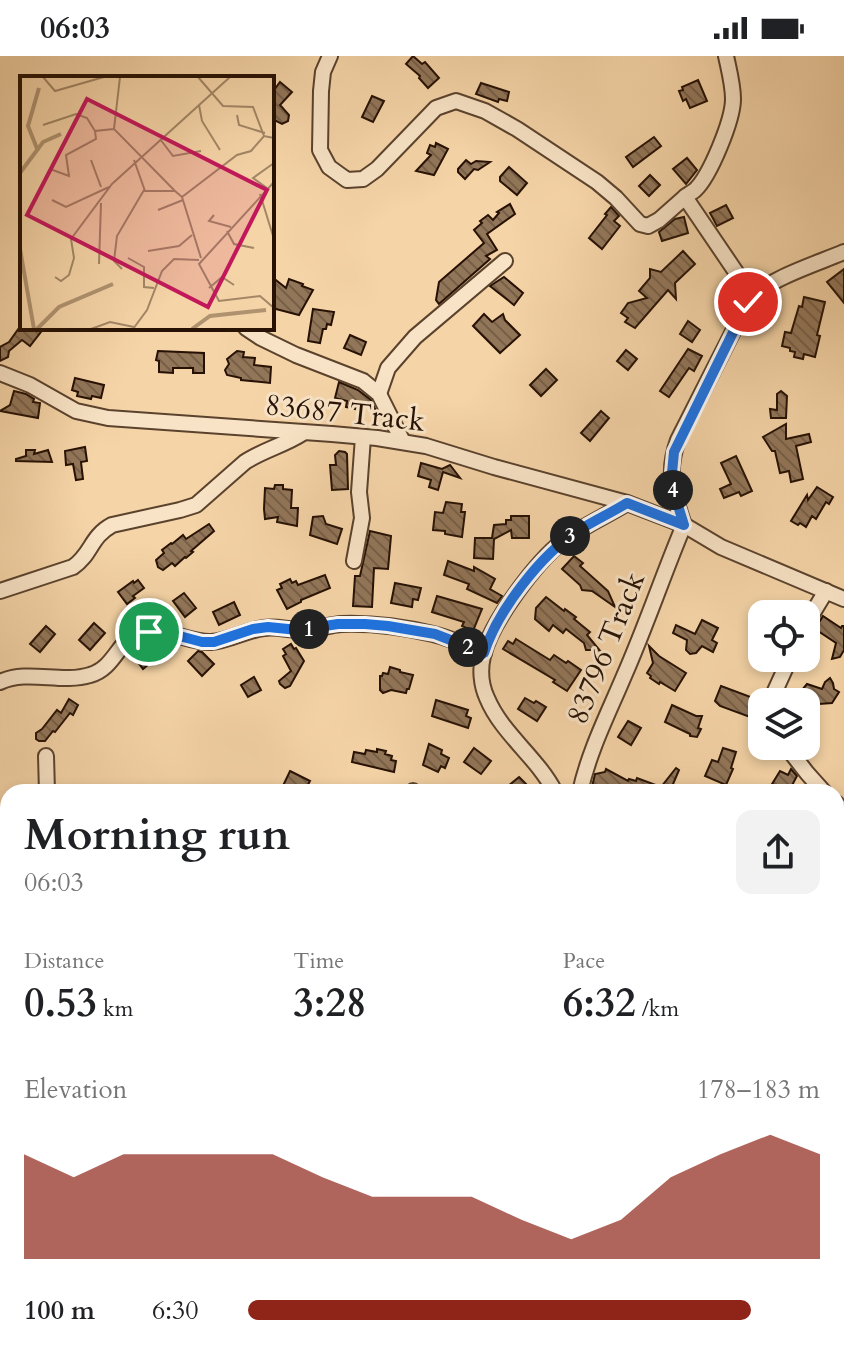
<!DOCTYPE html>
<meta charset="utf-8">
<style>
:root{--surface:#fff;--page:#f2f2f2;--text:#202124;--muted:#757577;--accent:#8f2418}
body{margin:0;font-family:Cardo,serif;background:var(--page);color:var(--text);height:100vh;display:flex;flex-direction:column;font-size:30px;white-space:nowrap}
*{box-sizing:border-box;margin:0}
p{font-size:26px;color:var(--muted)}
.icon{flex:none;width:44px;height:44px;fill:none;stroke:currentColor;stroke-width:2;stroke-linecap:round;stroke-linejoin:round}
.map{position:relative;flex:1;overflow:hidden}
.side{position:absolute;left:0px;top:728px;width:844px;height:574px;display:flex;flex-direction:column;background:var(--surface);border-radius:24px 24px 0 0;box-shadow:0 4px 12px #0003}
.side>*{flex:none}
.tools{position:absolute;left:748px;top:544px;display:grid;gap:16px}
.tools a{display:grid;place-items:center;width:72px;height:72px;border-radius:16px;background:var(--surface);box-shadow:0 4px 12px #0003;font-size:40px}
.pin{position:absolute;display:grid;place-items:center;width:68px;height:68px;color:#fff;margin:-34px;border:4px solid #fff;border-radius:50%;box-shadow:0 2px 8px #0007}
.km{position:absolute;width:40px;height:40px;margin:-20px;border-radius:50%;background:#222;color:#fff;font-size:22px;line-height:40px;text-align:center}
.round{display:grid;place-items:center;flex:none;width:84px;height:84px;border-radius:16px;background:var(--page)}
.overview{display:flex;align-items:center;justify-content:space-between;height:136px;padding:0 24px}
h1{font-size:44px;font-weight:600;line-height:60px}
.figures{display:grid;grid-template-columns:repeat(3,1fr);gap:12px;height:136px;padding:8px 24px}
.figures div{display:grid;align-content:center}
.figures b{font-size:40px;font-weight:600}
.figures small{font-size:22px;font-weight:400}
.figures p{font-size:22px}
.chart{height:224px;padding:16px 24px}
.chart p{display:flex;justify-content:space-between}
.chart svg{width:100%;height:144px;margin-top:8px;fill:var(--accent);opacity:.7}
ul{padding:0 24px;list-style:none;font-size:26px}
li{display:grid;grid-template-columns:128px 96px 1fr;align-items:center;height:60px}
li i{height:20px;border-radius:10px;background:var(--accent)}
.status{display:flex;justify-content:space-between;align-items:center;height:56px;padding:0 40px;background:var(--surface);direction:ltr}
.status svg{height:22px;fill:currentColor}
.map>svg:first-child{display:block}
.building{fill:url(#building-back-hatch);stroke:#261104;stroke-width:2}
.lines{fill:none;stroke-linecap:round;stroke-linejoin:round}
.minor-casing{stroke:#5a422d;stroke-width:18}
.path{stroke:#261104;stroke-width:2;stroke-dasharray:2 4;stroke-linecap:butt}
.minor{stroke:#f8e3c6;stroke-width:14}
.route-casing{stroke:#fff;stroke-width:16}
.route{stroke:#1a73e8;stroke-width:10}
.labels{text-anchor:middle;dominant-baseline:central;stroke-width:6;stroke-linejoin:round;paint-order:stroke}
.street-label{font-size:30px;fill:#261104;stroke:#f8e3c6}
.inset-river{fill:none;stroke:#af9270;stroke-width:4}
.inset-road{fill:none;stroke:#a28666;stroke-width:2}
.view{fill:#c2185b;fill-opacity:0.15;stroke:#c2185b;stroke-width:4}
.inset-edge{fill:none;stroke:#261104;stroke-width:4}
</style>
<div class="status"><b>06:03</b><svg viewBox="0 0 49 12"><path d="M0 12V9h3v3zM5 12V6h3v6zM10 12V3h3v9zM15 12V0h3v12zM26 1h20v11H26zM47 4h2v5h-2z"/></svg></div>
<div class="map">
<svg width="844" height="1301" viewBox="0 0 844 1301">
<defs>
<pattern id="building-back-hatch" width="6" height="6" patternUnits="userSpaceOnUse" patternTransform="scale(2)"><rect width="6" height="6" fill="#927659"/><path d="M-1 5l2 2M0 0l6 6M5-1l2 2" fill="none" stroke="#775f47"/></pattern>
</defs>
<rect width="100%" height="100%" fill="#f5d4a7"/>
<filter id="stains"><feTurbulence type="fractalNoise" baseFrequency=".0025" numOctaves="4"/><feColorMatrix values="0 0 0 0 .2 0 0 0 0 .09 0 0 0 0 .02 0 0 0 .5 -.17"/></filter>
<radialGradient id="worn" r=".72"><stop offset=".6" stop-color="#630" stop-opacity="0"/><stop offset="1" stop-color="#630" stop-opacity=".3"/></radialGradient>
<g class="building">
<path d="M413,0L422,8L425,6L439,22L428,32L419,22L420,20L406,8Z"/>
<path d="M698,24L707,45L690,52L686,43L683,45L679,35L683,34L682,31Z"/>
<path d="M280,26L292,36L280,49L289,59L288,65L282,68L272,63V37Z"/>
<path d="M481,27L509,36L507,45L499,43L498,46L476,38Z"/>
<path d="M372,40L384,45L373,66L362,61Z"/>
<path d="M654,81L661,90L633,111L626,101Z"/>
<path d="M436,87L448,93L434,119L416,115L431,99L427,97L430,89L435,91Z"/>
<path d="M687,102L697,114L686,128L673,113Z"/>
<path d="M466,104L471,108L476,105L490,106L478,114L474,113L465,123L458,116V113Z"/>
<path d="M509,111L527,127L517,139L500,125V121Z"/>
<path d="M650,119L660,129L649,140L639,130Z"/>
<path d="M510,148L515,158L487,178L497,194L486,200L490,203L439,248L436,244L439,226L484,187L474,174L482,167L480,165L488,159L493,164L499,157L497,156Z"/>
<path d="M726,149L733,162L717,170L710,157Z"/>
<path d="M611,151L619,160L614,165L620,170L602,193L589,182L607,159L605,158Z"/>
<path d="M684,161L688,177L662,185L659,176L675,163Z"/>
<path d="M683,195L695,208L675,227L676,243L668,234L635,272L625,266L628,262L621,257L628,247L647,242L639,235L650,222V213L661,216Z"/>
<path d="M844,213V247L827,226Z"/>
<path d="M272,221L286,232L289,223L303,228L302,230L313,234L299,259L272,252Z"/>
<path d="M504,221L523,237L514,249L490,230Z"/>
<path d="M804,241L825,246L817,279L820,280L815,301L804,298L803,303L794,301L795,296L790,295V292L782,290L785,276L791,277L799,250L802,251Z"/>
<path d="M313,253L334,256L331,269L327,268L326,273H323L320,287L308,285Z"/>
<path d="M484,258L492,266L503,258L505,264L520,279L500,297L473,270Z"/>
<path d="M688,265L700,274L692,286L680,278Z"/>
<path d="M19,272H44L30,290L22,284L9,295L8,301L0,305V291L9,286Z"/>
<path d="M350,279L366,286L361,299L344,292Z"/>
<path d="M688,293L702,300L694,315L689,312L669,341L660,335Z"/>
<path d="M626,294L637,303L628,314L617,305Z"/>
<path d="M158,295L204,297V317H193V312H173V317L159,316V305L156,304Z"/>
<path d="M237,295L244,296L243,301L255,302L254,309L271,311L270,327L241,324V322L227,319L225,314L229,308L227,303Z"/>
<path d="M546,313L557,324L541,340L530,329Z"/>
<path d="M75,322L104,329L101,342L92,340L91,343L77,340L78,336L72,334Z"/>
<path d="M339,326L358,334L371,344L377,357L373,354L372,351L357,347L355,353L346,351L347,345L335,342Z"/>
<path d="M14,335L26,338L34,343L33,346L40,347L38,362L0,355L10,349Z"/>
<path d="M781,335L787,340L786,362H771L770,353L777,354V338Z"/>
<path d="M601,355L609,362L590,385L581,377Z"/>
<path d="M786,368V383L809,378L811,386L796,390L803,423L791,426L789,415L780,417L775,395H772L763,381Z"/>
<path d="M85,391L87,405L81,406L83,423L76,424L73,408L66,409L65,395Z"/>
<path d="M26,394H35L34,398L48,394L52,406L16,405V403L26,400Z"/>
<path d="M339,395L345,396L347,398L348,433L332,434L330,409H336L335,399Z"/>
<path d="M736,400L752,435L741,440L739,436L724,442L720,433L731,428L721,407Z"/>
<path d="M421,407L442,413L450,409L460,422L443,416L438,434L429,431L431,424L418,420Z"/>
<path d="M275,429H283V433L292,434L291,452H298L297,470L277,466L278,461L265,463L264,453L265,432L274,433Z"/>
<path d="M817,431L833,441L829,448L826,446L816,463L812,460L806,471L800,467L798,469L791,465L807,439L808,444Z"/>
<path d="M446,446L462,448L461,456H465L462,481L445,478V475L433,474L435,456L443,457Z"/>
<path d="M323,460L326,468L342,473L337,488L310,479L313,461Z"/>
<path d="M511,460H529V482H512L511,474L494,483L493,503L474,502L475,482H492L494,469L506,468V464H511Z"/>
<path d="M209,468L214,475L191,495L193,496L186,502L185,501L175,510L172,507L163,514L158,511L156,504L164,497L162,494L171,487L172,488L183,479L186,483Z"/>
<path d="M370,475L391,480L388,513L374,512L372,551L353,550L355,520H360Z"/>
<path d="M574,500L583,507L580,510L608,535L615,551L592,535L582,534L580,529L562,513Z"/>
<path d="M448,505L474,515V511L495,523L490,533L502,540L497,547L467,533L469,528L444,519Z"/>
<path d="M325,519L330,532L301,544V546L287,553L277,534L282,532L280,528L290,523L292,527L296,525L298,529Z"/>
<path d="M138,524L144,532L133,540L135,542L127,548L118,536L133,525L134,527Z"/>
<path d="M395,527L421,532L418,544L413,543L412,551L391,547Z"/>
<path d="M184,537L196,552L185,561L173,545Z"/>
<path d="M437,540L482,553L473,575L462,570L464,566L432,556Z"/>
<path d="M546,541L564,555L565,553L576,561L574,563L590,576L587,579L601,596L598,599L592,594H586L584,587L566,573L563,577L553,569L549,575L535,563L536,552Z"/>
<path d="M234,546L240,559L219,569L213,556Z"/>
<path d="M823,560L841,572L842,570H844V594L840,601L832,603L836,587L815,573Z"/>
<path d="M702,564L718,572L712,584L717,587L713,596L702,590L696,597L690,598L686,594L687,584L673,577L676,569L695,578Z"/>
<path d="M94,567L105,577L90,594L79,584Z"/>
<path d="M46,570L55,578L40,596L30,588Z"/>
<path d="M516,583L550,604L554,599L566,607L568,605L581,614L567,635L553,626L555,624L503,593L508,585L513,588Z"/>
<path d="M291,588L294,593L296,592L304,605L290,630L285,632L280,628L279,625L291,615L283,600L286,598L283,593Z"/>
<path d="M649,590L659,600L686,617L675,635L660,626L659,628L650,622L651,620L647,617L653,607Z"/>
<path d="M146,591L156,602L143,613L134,601Z"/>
<path d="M198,595L202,596L214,608L202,620L188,605Z"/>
<path d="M390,611L400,614V616L413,619L409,633H407L406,637L391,634L383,637L380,634V620H382L383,617L388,618Z"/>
<path d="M254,621L261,634L248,641L241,629Z"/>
<path d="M830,622L833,627L834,633L839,636L832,647L819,648L813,642L810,646L797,640L807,628L822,633L825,626Z"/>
<path d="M721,630L756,643L750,661L720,650L715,645Z"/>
<path d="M525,642L534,647L536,645L546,651L537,665L518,653Z"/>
<path d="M69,643L78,649L73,659L70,657L55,676L53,675L45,685H39L36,683V677L42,673L57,654L61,657Z"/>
<path d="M436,644L468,654L466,660L471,662L468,672L432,660Z"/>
<path d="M672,649L696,660H702L698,672L701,673L697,681L690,680V678L665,666Z"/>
<path d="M628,665L641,672L631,689L618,681Z"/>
<path d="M429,688L442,694L441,698L449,702L445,712L441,710L438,716L423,709Z"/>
<path d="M474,692L491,705L481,718L464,706Z"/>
<path d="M723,692L736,696L731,712L733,713L726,729L705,720L712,704L718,706Z"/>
<path d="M377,693L386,695L385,698L392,700L391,704L396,705L394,716L352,706L354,696L365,698L366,694L377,696Z"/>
<path d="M676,712L679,714L670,735L671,736H603L594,733L592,731L595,718L605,716L606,713L628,725L629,723L636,725L637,722L661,731Z"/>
<path d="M791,713L797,720L789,735L772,728L780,715L788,719Z"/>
<path d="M290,715L310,725L304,736H280Z"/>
<path d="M519,721L534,736H501Z"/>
</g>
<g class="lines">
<defs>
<g id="minor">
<path d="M330,0L323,16L321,35L320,94L329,111L347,124L363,123L377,113L436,52L456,45L485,55L517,73L597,126L616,142L640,168L648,170L659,164L685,141L742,225L748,246"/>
<path d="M685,141C687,139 693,136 695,134C710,120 733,64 733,43C733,29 729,14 726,0"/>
<path d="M246,272L261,282L296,299L363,325L379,338L403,386"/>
<path d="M0,317L30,329L76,355L108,362L332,378L377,382L426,390L494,411L627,447L684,469L721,491L844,543"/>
<path d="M379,338L388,312L415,281L505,205"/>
<path d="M684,469C673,437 666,417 678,384L748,246C763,224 819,207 844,196"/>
<path d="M354,505L362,462L359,436L363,381"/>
<path d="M0,535L73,511C92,498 90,481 112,469L180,454L196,449L245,406C263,394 285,389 303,377"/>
<path d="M806,568L826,535"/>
<path d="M0,626C28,613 61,628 90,619C115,612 118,584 139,577C163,569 188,587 211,586C229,585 246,574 264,572C276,570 288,574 300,574C315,574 328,569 342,568C373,567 403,571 433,578C450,582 467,590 484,597"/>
<path d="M770,646L790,602"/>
<path d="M786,690L807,717L824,736"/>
<path d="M46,700L47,736"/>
<path d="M413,735V736"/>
<path d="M555,736C537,701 502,678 487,642C481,629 480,613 483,600C491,566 536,506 563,485C583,470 606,460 627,447"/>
<path d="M580,736C589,695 608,658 624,620C646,570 663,519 684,469"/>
<path d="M836,747L844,756"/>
<path d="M0,841L8,838"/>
<path d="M0,927L8,926"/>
<path d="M836,983L844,986"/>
<path d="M836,1285L844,1289"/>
<path d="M211,1294L215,1301"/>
<path d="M441,1294L443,1301"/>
<path d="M87,1301L90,1294"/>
<path d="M773,1301L782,1294"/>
</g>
</defs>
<use href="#minor" class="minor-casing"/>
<path class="path" d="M836,862L844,870"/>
<use href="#minor" class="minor"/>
</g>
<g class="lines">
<defs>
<path id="route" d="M149,576L172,578L202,586H214L253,573L268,571L298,574L338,568H365L388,570L435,578L484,597C497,556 541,498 578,475C593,465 611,457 627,447L684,469L671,427L674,396L748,246"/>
</defs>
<use href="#route" class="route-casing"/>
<use href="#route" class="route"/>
</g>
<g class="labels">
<g class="street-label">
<text transform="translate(345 357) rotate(6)">83687 Track</text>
<text transform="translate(606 592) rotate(-68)">83796 Track</text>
</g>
</g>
<g transform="translate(20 20)">
<rect width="254" height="254" fill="#f5d4a7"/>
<path class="inset-river" d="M18,75L8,50L19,12M0,97L23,66L41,58M0,173L14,253M17,253L39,231L93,208M172,253L190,240L246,234"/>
<path class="inset-road" d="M23,1L35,15L84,1M100,1L94,53L155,115M178,1L203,30L233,31L244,60M179,29L182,45L200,74M217,39L219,49L245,57M23,49L56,38L67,42L75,55M140,63L153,80L181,75M71,84L81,111M114,84L125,115H155L162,121L181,182M30,93L49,100L46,79L76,63L75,55L94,53M254,106L179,188L199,225L240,220L254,232M247,112L233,102L254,87M240,118L254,163M162,121L217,79L231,75L244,60L254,62M32,124L46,131L89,111M138,134L163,124M194,139L189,145L211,151M207,155L214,168L234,172M128,175L159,170L172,159M108,182L124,191V211L134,212M79,188L81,127M102,193L94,185L97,160L124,114M35,201L41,205L49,199L54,182L51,163L92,108L210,1M189,212L202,201L214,209M71,253L90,246L114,251M113,253L127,234L142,195L154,183L179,184"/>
<path class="view" d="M67,23L247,114L188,231L7,139Z"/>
<rect width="254" height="254" class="inset-edge"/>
</g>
<rect width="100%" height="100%" filter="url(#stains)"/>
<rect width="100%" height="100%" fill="url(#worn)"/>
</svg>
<div class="tools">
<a><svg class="icon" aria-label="locate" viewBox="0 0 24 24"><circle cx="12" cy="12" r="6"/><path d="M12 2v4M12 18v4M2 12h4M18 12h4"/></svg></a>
<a><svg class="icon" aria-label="layers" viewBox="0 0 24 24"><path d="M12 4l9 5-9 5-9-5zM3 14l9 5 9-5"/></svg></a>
</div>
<div class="pin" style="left:149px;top:576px;background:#1e9e55"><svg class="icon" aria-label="arrive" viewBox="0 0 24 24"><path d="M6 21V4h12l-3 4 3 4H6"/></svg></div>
<div class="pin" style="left:748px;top:246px;background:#d93025"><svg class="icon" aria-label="check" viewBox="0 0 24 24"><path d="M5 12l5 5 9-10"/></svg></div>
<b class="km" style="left:309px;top:573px">1</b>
<b class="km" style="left:468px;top:591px">2</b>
<b class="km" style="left:570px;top:480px">3</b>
<b class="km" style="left:673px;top:434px">4</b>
<section class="side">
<div class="overview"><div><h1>Morning run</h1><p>06:03</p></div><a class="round"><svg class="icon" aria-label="share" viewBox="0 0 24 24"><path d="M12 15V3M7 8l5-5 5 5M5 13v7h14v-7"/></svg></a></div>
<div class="figures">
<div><p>Distance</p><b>0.53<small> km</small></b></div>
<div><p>Time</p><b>3:28</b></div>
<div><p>Pace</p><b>6:32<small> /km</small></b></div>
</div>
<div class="chart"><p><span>Elevation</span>178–183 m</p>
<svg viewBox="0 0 160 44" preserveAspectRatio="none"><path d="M0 44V12L10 19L20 12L30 12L40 12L50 12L60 19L70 25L80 25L90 25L100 32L110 38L120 32L130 19L140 12L150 6L160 12V44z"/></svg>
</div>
<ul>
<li><b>100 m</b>6:30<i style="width:88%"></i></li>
</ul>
</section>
</div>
